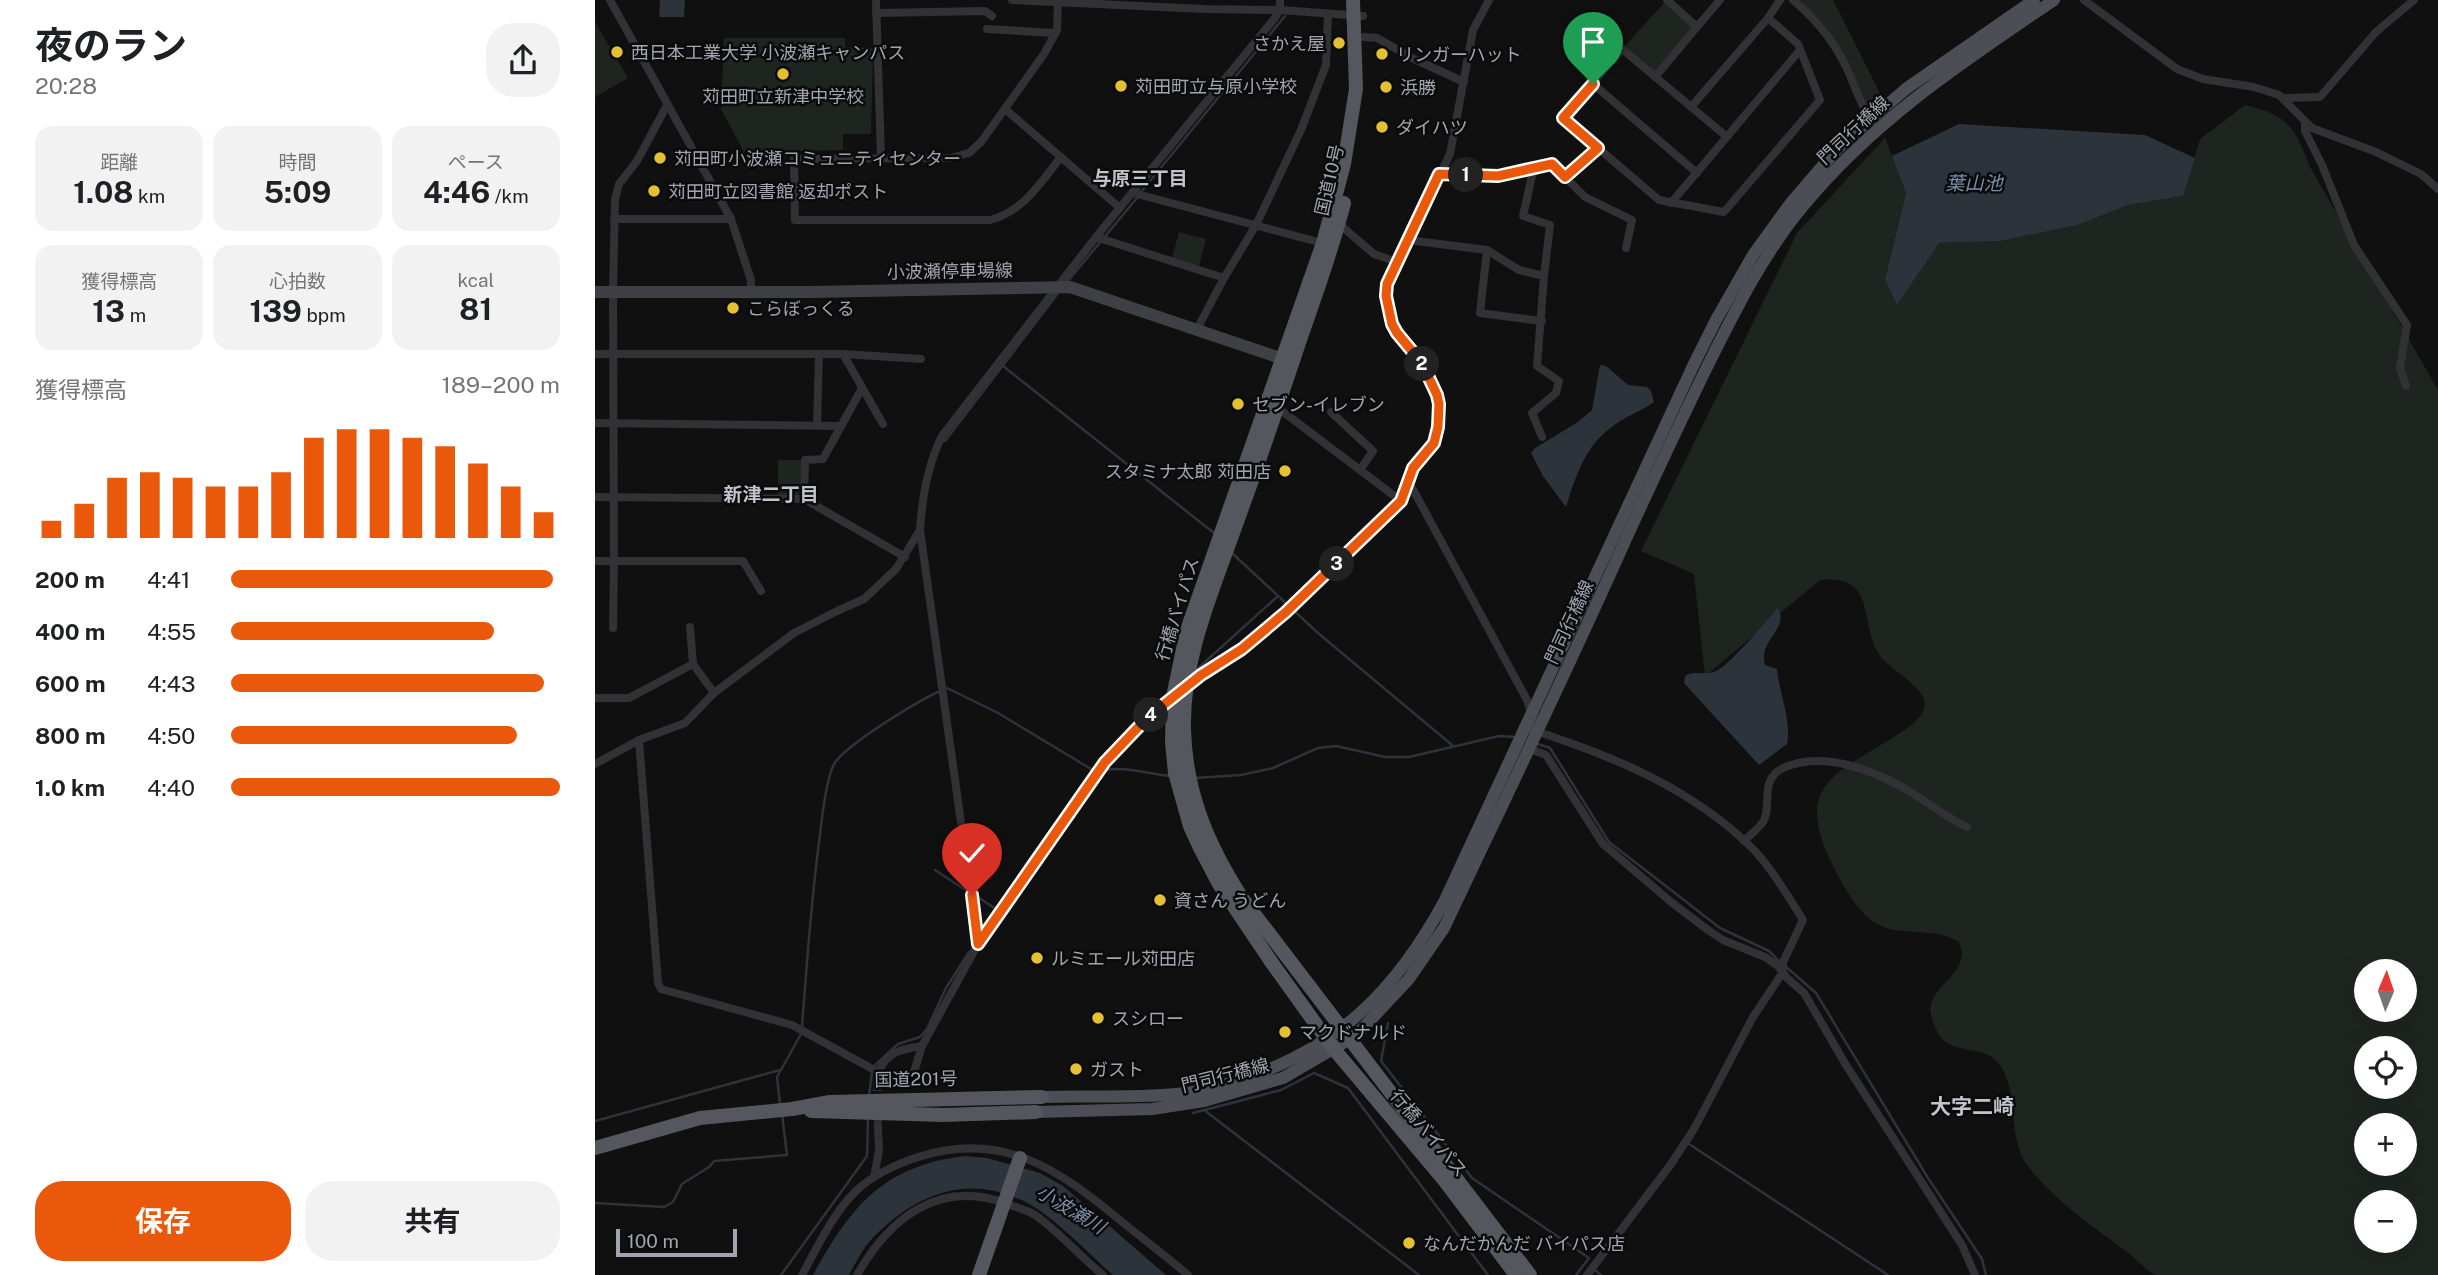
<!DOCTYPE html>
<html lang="ja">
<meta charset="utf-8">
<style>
:root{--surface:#fff;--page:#f2f2f2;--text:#202124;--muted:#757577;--accent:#ea580c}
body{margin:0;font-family:"Public Sans","Noto Sans JP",sans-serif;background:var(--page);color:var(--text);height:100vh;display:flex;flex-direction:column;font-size:26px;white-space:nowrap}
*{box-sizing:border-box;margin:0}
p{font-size:23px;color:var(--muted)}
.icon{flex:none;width:38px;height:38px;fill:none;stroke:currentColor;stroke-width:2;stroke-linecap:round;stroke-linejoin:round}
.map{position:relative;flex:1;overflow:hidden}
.details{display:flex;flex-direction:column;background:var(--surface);width:595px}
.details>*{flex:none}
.needle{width:46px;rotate:2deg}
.controls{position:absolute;left:1759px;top:959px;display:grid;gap:14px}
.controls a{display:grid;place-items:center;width:63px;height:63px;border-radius:50%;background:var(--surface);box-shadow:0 7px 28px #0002;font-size:35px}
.scale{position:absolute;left:21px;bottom:18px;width:121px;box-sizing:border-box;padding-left:7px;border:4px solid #a2a5b1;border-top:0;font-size:19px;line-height:24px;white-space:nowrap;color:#a2a5b1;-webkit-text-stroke:5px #0b0b0c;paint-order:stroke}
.pin{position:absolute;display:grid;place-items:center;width:60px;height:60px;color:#fff;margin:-72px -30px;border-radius:50% 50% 50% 0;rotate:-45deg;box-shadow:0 0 7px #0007}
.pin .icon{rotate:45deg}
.km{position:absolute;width:35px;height:35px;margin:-18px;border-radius:50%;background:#222;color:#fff;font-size:19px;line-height:35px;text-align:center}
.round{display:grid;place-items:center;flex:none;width:74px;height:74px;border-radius:28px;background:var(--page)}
.summary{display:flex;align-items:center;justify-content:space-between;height:119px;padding:0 35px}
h1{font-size:38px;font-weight:700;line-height:52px}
.metrics{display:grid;grid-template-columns:repeat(3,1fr);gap:10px;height:119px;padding:7px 35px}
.metrics div{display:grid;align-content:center;border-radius:18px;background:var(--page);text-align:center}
.metrics b{font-size:30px;font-weight:700}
.metrics small{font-size:19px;font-weight:400}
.metrics p{font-size:19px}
.chart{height:196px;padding:14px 35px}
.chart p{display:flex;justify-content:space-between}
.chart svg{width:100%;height:126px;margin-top:7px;stroke:var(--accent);stroke-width:6}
.primary-button{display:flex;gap:14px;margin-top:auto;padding:14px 35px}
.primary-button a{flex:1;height:80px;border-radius:28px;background:var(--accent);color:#fff;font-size:28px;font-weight:700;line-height:80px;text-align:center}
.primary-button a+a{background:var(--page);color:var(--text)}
ul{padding:0 35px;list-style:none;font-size:23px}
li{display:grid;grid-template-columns:112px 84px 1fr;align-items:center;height:52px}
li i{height:18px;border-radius:9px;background:var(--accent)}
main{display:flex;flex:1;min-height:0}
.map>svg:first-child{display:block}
.green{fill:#1e2520;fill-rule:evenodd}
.water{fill:#2c333b}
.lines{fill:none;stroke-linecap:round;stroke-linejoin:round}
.stream{stroke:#2c333b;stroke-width:2.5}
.minor-tunnel{stroke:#2d2e31;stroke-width:8;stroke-dasharray:8 4;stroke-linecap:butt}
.minor{stroke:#313136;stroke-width:8}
.secondary{stroke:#3f4046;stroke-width:12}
.primary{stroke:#4d4e55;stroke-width:12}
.trunk{stroke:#55565e;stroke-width:14}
.route-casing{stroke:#fff;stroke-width:14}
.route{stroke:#ea580c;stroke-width:9}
.poi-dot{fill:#e6c033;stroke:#0b0b0c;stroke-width:2.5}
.labels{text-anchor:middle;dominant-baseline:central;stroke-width:5;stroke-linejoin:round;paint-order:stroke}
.poi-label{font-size:18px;fill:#a2a5b1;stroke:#0b0b0c;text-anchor:start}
.street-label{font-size:18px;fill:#a2a5b1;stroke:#0b0b0c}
.neighbourhood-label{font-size:19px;font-weight:bold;fill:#c2c4cd;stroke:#0b0b0c}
.water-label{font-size:19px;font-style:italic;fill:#7a8eab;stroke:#0b0b0c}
.quarter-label{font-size:21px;font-weight:bold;fill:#c2c4cd;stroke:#0b0b0c}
</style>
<main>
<section class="details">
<div class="summary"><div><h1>夜のラン</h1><p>20:28</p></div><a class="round"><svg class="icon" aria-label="share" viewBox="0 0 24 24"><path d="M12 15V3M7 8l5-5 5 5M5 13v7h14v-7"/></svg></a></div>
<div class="metrics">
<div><p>距離</p><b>1.08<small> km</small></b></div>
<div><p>時間</p><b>5:09</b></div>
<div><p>ペース</p><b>4:46<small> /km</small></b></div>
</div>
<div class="metrics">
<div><p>獲得標高</p><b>13<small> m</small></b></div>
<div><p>心拍数</p><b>139<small> bpm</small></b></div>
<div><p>kcal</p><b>81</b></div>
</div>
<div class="chart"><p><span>獲得標高</span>189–200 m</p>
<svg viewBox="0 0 160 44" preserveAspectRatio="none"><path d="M5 44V38M15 44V32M25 44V23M35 44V21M45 44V23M55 44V26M65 44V26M75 44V21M85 44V9M95 44V6M105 44V6M115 44V9M125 44V12M135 44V18M145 44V26M155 44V35"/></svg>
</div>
<ul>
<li><b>200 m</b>4:41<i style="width:98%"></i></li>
<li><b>400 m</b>4:55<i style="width:80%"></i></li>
<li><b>600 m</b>4:43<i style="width:95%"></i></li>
<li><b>800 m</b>4:50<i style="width:87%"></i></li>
<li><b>1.0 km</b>4:40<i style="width:100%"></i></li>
</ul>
<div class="primary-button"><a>保存</a><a>共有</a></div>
</section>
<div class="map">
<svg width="1843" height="1275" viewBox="0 0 1843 1275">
<rect width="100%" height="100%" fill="#101011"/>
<g class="green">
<path d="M1198,0H1238L1292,107L1275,119L1244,55Z"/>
<path d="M1071,1L1102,27L1060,77L1027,49Z"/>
<path d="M0,22L33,78L0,97Z"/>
<path d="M129,38H250V47L278,48L276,134H248V150L149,152L126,109Z"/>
<path d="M1650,105C1694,115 1699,127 1715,167L1843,390V1275C1770,1275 1698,1275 1625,1275C1613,1275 1570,1275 1561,1275C1553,1272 1543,1261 1536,1255C1502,1229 1458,1200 1432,1165C1411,1135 1425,1091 1404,1064C1388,1042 1355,1058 1342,1031C1338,1023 1333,1010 1337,1001C1346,980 1376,969 1364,942C1337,925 1302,939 1277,921C1259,908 1242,875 1233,855C1200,782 1247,771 1300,736C1310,730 1323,722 1328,711C1339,690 1295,671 1285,656C1263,623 1283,574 1225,580L1110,676L1099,574L1046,551L1202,233L1290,138L1311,193L1290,279L1344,243L1405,241L1483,225L1533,205L1588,196L1605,139ZM1771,971H1810V1010H1771ZM1771,1048H1810V1087H1771ZM1771,1125H1810V1164H1771ZM1771,1202H1810V1241H1771Z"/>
<path d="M584,232L611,239L604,266L577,259Z"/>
<path d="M183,460H210L209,499L183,498Z"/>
</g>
<g class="water">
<path d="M65,0H90L89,17H64Z"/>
<path d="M1364,124L1550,135L1600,158L1588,196L1533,205L1483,225L1405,241L1344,243L1302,305L1290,279L1311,193L1297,156Z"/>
<path d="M1005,365L1011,366L1033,385L1052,387L1056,391L1059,402C1047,411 1033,415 1021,424C991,443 981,475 971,507L948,476L936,453L940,448L983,422L997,410Z"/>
<path d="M1183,608C1195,629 1163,639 1170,665L1182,669C1184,692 1197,722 1192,744L1164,765L1089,683L1090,676C1099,670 1111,676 1121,671C1135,665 1170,622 1183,608Z"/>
<path d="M370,1156L392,1158L445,1173L468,1186L571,1275H518C495,1255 461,1219 436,1205C390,1180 348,1184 305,1214C292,1224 280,1234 270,1247C264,1256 259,1266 254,1275H218C256,1207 287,1166 370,1156Z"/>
</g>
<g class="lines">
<g class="stream">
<path d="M546,192L690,16"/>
<path d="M472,282L542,198"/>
<path d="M408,366L619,533"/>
<path d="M350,441L464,292"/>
<path d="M638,554L723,633L857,745"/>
<path d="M600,671L683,596"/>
<path d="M940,743L955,748L1014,842L1125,928L1174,951L1185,962"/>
<path d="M507,771C528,765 553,774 576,776"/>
<path d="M600,778L646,775L678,768L723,748L741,746L790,757H814L904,736L920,737"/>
<path d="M340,870L372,891"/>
<path d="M378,894L401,909L440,855"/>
<path d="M389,928L401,910"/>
<path d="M1190,966L1221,993L1333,1178L1387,1259L1391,1275"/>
<path d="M793,1023L786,1061L877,1178L994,1258L981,1275"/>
<path d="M207,1027C212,963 216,899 225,835C227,816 231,783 238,766C247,746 329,697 352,688L403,713L501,772"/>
<path d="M279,1066L303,1044L325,1037L332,1029L351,988L374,952"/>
<path d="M274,1096L277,1072"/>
<path d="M185,1104L182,1077L206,1034"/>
<path d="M609,1110L824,1275"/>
<path d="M598,1113L686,1090L719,1073L753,1088L893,1275"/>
<path d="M0,1121L185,1070"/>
<path d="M1094,1144L1293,1275"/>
<path d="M0,1203L69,1207L78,1202L87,1184L114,1167L119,1161L192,1155L187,1114"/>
<path d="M1000,1270L1006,1275"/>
<path d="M186,1275L272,1156L273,1117"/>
</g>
<path class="minor-tunnel" d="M282,1083L283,1127"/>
<g class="minor">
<path d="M15,0L136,219L156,280V292"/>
<path d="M281,0L286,158"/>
<path d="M417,0L609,9L685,10L768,16"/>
<path d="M463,0L462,30L449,54L386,142L374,153L355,158L199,159L200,220H395C429,211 445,183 466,157"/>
<path d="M1198,0C1223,21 1244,48 1256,78C1263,95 1267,107 1277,122"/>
<path d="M1489,0L1582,69L1608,79L1659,87L1684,95L1717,128L1781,152L1826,174L1843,189"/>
<path d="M281,13L390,11L397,16"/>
<path d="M1102,27L1125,0"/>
<path d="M392,29L460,33"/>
<path d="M769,37L782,38L819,59L869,82"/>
<path d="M1060,77L1102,27L1072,0"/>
<path d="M998,84L1102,173"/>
<path d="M1689,98L1725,97L1781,32L1819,0"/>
<path d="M72,105L42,161L24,184L20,199L18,292L19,561H148L166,591"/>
<path d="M1096,107L1173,18"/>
<path d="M410,109L525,208"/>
<path d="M1710,123V131L1727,165L1759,245L1812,325L1805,368L1811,386"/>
<path d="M1132,137L1027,49L968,118L1064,200L1129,212L1225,100L1203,44L1173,18L1185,0"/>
<path d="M939,167L928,216L955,225L949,276L942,366L964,381L961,393L937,413L947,437"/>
<path d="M844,174L903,176L957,164L990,197L1037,220L1031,248"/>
<path d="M969,177L1003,148"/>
<path d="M538,193L731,244"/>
<path d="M1076,203L1205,50"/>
<path d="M19,219H136"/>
<path d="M744,224L779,254L802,262"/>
<path d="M501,237L629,278"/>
<path d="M813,240L892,250L924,270L949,276"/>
<path d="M892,250L885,313L947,321"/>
<path d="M601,331L629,278L661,225L706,130L731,65L733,14"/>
<path d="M0,354H248L326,359"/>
<path d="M248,354L288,424"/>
<path d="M683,408L806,501"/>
<path d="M736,412L778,451L765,470"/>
<path d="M0,423L245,426"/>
<path d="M222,425L224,354"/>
<path d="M814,482L932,700L942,732"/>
<path d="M0,497L209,499L310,557"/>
<path d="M209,499L210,460L228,459L267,388"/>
<path d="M0,561H19L18,628"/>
<path d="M95,627L98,664L119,693"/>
<path d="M593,686L662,637L743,563L806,501L818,468L839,443L843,427L842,395L827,363L797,324L791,296L792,284L855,154L878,30L894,0"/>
<path d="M0,698H34L98,664"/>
<path d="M931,728C1013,754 1096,787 1158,849C1177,869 1193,896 1208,920L1188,962V972L1158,1017L1099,1129L1076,1164L992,1275"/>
<path d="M44,740L63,983L66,989L197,1025L283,1072"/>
<path d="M932,748L951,755L1008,844L1076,902L1113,930L1128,940L1170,957L1183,966L1192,978L1209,993L1251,1065L1367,1245L1380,1275"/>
<path d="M0,764L44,740L90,723L119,693L199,633L242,611L269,599L301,569L325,530"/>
<path d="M1149,841C1155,835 1163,829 1168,822C1176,809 1168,789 1178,776C1182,770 1190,767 1196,765C1232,753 1277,770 1309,788C1331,801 1349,816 1372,827"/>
<path d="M383,944L325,530C327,498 333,464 347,436L501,237L679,19L685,10V0"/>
<path d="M319,1072L327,1046L383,944L510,762L552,718L577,698"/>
<path d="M282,1083C284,1055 303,1049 327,1046"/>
<path d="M279,1177L284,1151L283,1127"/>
<path d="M207,1275C223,1246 238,1213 262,1190C279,1174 302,1164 323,1157C408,1130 463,1169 526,1221C548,1239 571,1256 593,1275"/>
<path d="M262,1275C294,1219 343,1179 410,1203C419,1207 431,1209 440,1215C464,1232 485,1256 508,1275"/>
</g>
<path class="secondary" d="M0,292H216L475,287L694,361"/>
<g class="primary">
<path d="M447,1097C495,1095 543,1099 591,1093C610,1091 629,1085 648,1079C745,1047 802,989 850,900L1098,366L1121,320L1158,255L1195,204L1231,162L1250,141L1312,88L1439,0"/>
<path d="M441,1112L557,1109L609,1101L688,1078L755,1039L767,1029L813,980L849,928C910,799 972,671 1030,541C1056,484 1083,427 1110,371C1139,313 1167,255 1209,205C1280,119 1368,62 1459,0"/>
</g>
<g class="trunk">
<path d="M758,0L761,89L749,164L728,243L592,630L578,697L577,742L580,773L595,826L605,848L624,884L677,963L738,1048L849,1180L921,1275"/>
<path d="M749,203C738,247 722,291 707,334C685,400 663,465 639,530C616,595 587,660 589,730C591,794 613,845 647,898L935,1275"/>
<path d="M216,1111L348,1115L441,1112"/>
<path d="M0,1148L105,1118L197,1109L235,1102L447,1097"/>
<path d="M384,1275L425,1158"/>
</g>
</g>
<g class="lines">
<defs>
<path id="route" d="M377,895L383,944L510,762L552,718L606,675L647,649L691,612L806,501L818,468L839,443L843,427L844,404L842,395L827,363L802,333L797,324L791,296L792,284L844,174L903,176L957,164L970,177L1003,148L968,118L998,84"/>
</defs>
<use href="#route" class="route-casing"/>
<use href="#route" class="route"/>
</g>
<g class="poi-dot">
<circle cx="744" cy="43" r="7"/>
<circle cx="22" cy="52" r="7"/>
<circle cx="787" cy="54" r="7"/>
<circle cx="188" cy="74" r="7"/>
<circle cx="526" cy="86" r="7"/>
<circle cx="791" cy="87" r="7"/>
<circle cx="787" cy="127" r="7"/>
<circle cx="65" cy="158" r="7"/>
<circle cx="59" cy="191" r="7"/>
<circle cx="138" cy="308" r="7"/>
<circle cx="643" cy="404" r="7"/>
<circle cx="690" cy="471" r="7"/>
<circle cx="565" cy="900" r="7"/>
<circle cx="442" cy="958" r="7"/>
<circle cx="503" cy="1018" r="7"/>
<circle cx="690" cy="1032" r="7"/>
<circle cx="481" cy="1069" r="7"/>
<circle cx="814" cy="1243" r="7"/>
</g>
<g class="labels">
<g class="poi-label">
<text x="730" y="43" text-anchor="end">さかえ屋</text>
<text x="36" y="52">西日本工業大学 小波瀬キャンパス</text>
<text x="801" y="54">リンガーハット</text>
<text x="540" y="86">苅田町立与原小学校</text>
<text x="805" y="87">浜勝</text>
<text x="188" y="96" text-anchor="middle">苅田町立新津中学校</text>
<text x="801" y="127">ダイハツ</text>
<text x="79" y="158">苅田町小波瀬コミュニティセンター</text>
<text x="73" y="191">苅田町立図書館 返却ポスト</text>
<text x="152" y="308">こらぼっくる</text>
<text x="657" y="404">セブン-イレブン</text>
<text x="676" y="471" text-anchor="end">スタミナ太郎 苅田店</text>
<text x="579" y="900">資さん うどん</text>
<text x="456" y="958">ルミエール苅田店</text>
<text x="517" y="1018">スシロー</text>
<text x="704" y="1032">マクドナルド</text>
<text x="495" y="1069">ガスト</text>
<text x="828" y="1243">なんだかんだ バイパス店</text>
</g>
<g class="street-label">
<text transform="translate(1258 130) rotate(-43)">門司行橋線</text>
<text transform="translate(734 180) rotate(-77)">国道10号</text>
<text transform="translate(355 271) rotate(-1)">小波瀬停車場線</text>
<text transform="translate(582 609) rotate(-73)">行橋バイパス</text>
<text transform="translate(974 622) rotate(-65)">門司行橋線</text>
<text transform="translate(630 1075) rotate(-14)">門司行橋線</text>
<text transform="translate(321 1079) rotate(-1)">国道201号</text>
<text transform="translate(834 1133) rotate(50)">行橋バイパス</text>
</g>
<g class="neighbourhood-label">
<text x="545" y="178">与原三丁目</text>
<text x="176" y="494">新津二丁目</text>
</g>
<g class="water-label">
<text x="1379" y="183">葉山池</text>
<text transform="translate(476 1209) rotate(31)">小波瀬川</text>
</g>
<g class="quarter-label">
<text x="1377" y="1106">大字二崎</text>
</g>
</g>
</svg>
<div class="controls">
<a><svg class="needle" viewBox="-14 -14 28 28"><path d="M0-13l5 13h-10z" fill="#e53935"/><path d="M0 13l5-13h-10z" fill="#757577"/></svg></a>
<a><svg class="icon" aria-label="locate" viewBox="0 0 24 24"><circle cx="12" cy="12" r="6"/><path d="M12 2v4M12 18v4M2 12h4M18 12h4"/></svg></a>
<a>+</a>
<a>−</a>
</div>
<div class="scale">100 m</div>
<div class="pin" style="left:998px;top:84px;background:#1e9e55"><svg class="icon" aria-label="arrive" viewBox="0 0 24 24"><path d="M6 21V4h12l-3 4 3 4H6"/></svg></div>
<div class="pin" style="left:377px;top:895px;background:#d93025"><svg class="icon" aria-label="check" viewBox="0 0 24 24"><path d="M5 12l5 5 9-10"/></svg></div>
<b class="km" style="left:871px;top:175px">1</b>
<b class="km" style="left:827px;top:364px">2</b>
<b class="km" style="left:742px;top:564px">3</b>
<b class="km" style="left:556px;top:715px">4</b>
</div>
</main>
